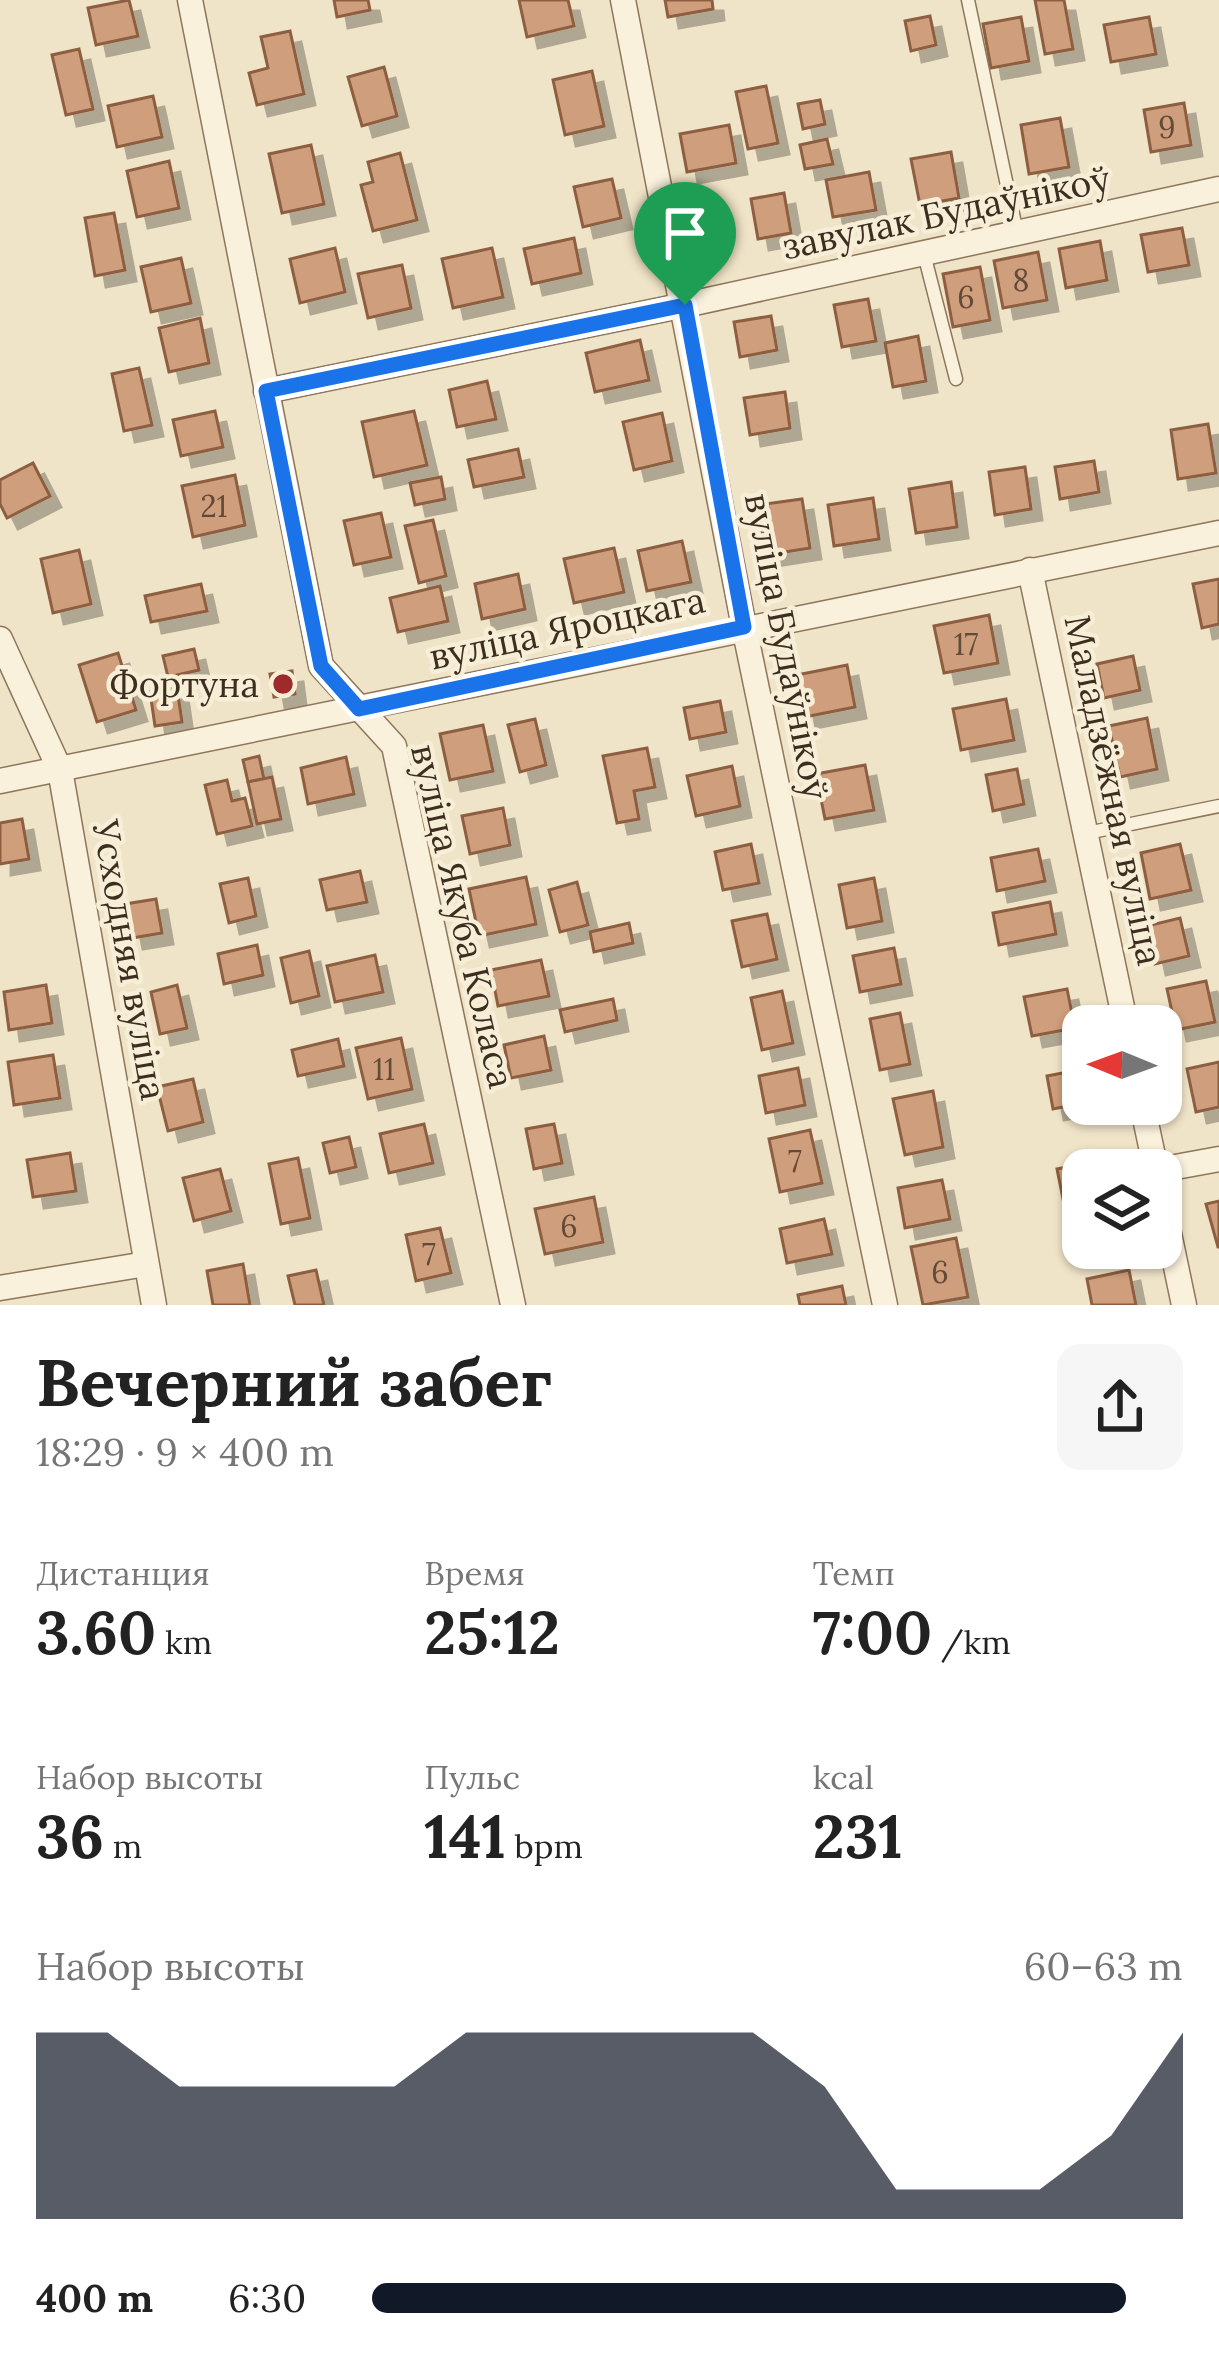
<!DOCTYPE html>
<html lang="ru">
<meta charset="utf-8">
<style>
:root{--surface:#fff;--page:#f6f6f6;--text:#222;--muted:#767676;--accent:#111827}
body{margin:0;font-family:Lora,serif;background:var(--page);color:var(--text);height:100vh;display:flex;flex-direction:column;font-size:45px;white-space:nowrap}
*{box-sizing:border-box;margin:0}
p{font-size:39px;color:var(--muted)}
.icon{flex:none;width:66px;height:66px;fill:none;stroke:currentColor;stroke-width:2;stroke-linecap:round;stroke-linejoin:round}
.map{position:relative;height:1305px;overflow:hidden}
.drawer{display:flex;flex-direction:column;background:var(--surface);flex:1}
.drawer>*{flex:none}
.needle{width:78px;rotate:271deg}
.fabs{position:absolute;left:1062px;top:1005px;display:grid;gap:24px}
.fabs a{display:grid;place-items:center;width:120px;height:120px;border-radius:24px;background:var(--surface);box-shadow:0 3px 9px #0004;font-size:60px}
.pin{position:absolute;display:grid;place-items:center;width:102px;height:102px;color:#fff;margin:-123px -51px;border-radius:50% 50% 50% 0;rotate:-45deg;box-shadow:0 0 12px #0007}
.pin .icon{rotate:45deg}
.round{display:grid;place-items:center;flex:none;width:126px;height:126px;border-radius:24px;background:var(--page)}
.summary{display:flex;align-items:center;justify-content:space-between;height:204px;padding:0 36px}
h1{font-size:66px;font-weight:800;line-height:90px}
.stats{display:grid;grid-template-columns:repeat(3,1fr);gap:18px;height:204px;padding:12px 36px}
.stats div{display:grid;align-content:center}
.stats b{font-size:60px;font-weight:800}
.stats small{font-size:33px;font-weight:400}
.stats p{font-size:33px}
.chart{height:336px;padding:24px 36px}
.chart p{display:flex;justify-content:space-between}
.chart svg{width:100%;height:216px;margin-top:12px;fill:var(--accent);opacity:.7}
ul{padding:0 36px;list-style:none;font-size:39px}
li{display:grid;grid-template-columns:192px 144px 1fr;align-items:center;height:90px}
li i{height:30px;border-radius:15px;background:var(--accent)}
.map>svg:first-child{display:block}
.building{fill:#cf9f7d;stroke:#8d5f41;stroke-width:3;filter:url(#shadow)}
.lines{fill:none;stroke-linecap:round;stroke-linejoin:round}
.lane-casing{stroke:#8d765c;stroke-width:15}
.street-casing{stroke:#8d765c;stroke-width:27}
.lane{stroke:#faf1dc;stroke-width:12}
.street{stroke:#faf1dc;stroke-width:24}
.route-casing{stroke:#fff;stroke-width:24}
.route{stroke:#1a73e8;stroke-width:15}
.poi-dot{fill:#9e2a2b;stroke:#f7eed8;stroke-width:4.5}
.labels{text-anchor:middle;dominant-baseline:central;stroke-width:9;stroke-linejoin:round;paint-order:stroke}
.number-label{font-size:30px;fill:#624a37}
.street-label{font-size:36px;fill:#3d2e20;stroke:#f7eed8}
.poi-label{font-size:36px;fill:#3d2e20;stroke:#f7eed8;text-anchor:end}
</style>
<div class="map">
<svg width="1219" height="1305" viewBox="0 0 1219 1305">
<defs>
<filter id="shadow"><feDropShadow dx="11" dy="11" stdDeviation="0" flood-color="#0004"/></filter>
</defs>
<rect width="100%" height="100%" fill="#f0e4c8"/>
<g class="building">
<path d="M129,0L138,36L96,45L88,8Z"/>
<path d="M334,0H368L370,10L337,17Z"/>
<path d="M519,0H568L574,26L527,37Z"/>
<path d="M665,0H712L713,9L668,17Z"/>
<path d="M1035,0H1064L1073,49L1045,54Z"/>
<path d="M930,16L936,45L911,51L905,21Z"/>
<path d="M1021,17L1029,61L991,68L983,24Z"/>
<path d="M1149,17L1156,54L1111,62L1104,25Z"/>
<path d="M290,31L304,94L257,105L249,73L268,68L261,37Z"/>
<path d="M79,49L93,109L66,115L52,55Z"/>
<path d="M384,67L397,116L362,126L348,77Z"/>
<path d="M592,71L604,126L565,135L553,80Z"/>
<path d="M766,86L778,143L748,149L736,92Z"/>
<path d="M153,96L162,137L117,147L108,106Z"/>
<path d="M820,100L825,124L803,129L798,104Z"/>
<path d="M1184,103L1191,145L1151,152L1144,110Z"/>
<path d="M1060,118L1069,167L1029,174L1021,125Z"/>
<path d="M729,125L736,163L687,172L680,134Z"/>
<path d="M827,139L833,164L805,169L800,145Z"/>
<path d="M311,145L324,204L282,213L269,154Z"/>
<path d="M951,152L959,198L920,205L911,159Z"/>
<path d="M400,153L417,220L373,231L361,185L373,182L368,162Z"/>
<path d="M169,161L179,208L137,217L127,171Z"/>
<path d="M869,172L876,210L833,217L826,180Z"/>
<path d="M612,179L621,218L583,227L574,187Z"/>
<path d="M784,193L791,233L758,239L751,199Z"/>
<path d="M114,213L125,270L95,276L85,218Z"/>
<path d="M1182,228L1189,265L1148,272L1141,235Z"/>
<path d="M574,238L581,273L532,284L524,249Z"/>
<path d="M1100,241L1107,280L1066,288L1059,249Z"/>
<path d="M335,248L345,292L300,303L290,259Z"/>
<path d="M492,248L503,297L453,308L442,259Z"/>
<path d="M1038,252L1047,300L1003,308L994,261Z"/>
<path d="M181,258L191,303L151,312L141,267Z"/>
<path d="M402,265L411,308L368,318L358,274Z"/>
<path d="M980,267L990,320L953,327L943,274Z"/>
<path d="M868,299L876,341L842,347L834,305Z"/>
<path d="M771,316L777,350L740,357L734,322Z"/>
<path d="M200,318L209,363L169,372L159,328Z"/>
<path d="M918,336L926,381L893,387L885,343Z"/>
<path d="M640,340L649,380L595,392L586,353Z"/>
<path d="M139,368L152,425L124,431L112,374Z"/>
<path d="M487,381L496,419L457,427L449,390Z"/>
<path d="M785,392L790,428L750,435L744,398Z"/>
<path d="M215,411L223,447L181,456L173,420Z"/>
<path d="M414,411L427,465L374,477L362,422Z"/>
<path d="M662,413L672,461L634,470L623,422Z"/>
<path d="M1208,424L1216,473L1178,479L1171,430Z"/>
<path d="M518,449L524,477L474,487L468,460Z"/>
<path d="M1094,461L1099,492L1060,499L1055,467Z"/>
<path d="M33,463L50,496L7,518L0,504V480Z"/>
<path d="M1025,467L1031,509L995,515L989,472Z"/>
<path d="M235,475L245,525L193,537L182,486Z"/>
<path d="M441,477L445,499L415,505L410,483Z"/>
<path d="M951,482L957,527L916,533L909,489Z"/>
<path d="M873,498L879,539L834,546L828,505Z"/>
<path d="M802,499L810,548L766,555L758,505Z"/>
<path d="M381,513L391,557L354,565L344,521Z"/>
<path d="M433,520L446,576L419,583L405,526Z"/>
<path d="M682,541L691,582L647,591L638,551Z"/>
<path d="M614,548L624,592L574,603L564,559Z"/>
<path d="M79,550L91,604L53,613L41,559Z"/>
<path d="M518,574L525,609L482,619L475,584Z"/>
<path d="M1219,579V624L1202,628L1193,584Z"/>
<path d="M201,584L207,611L151,622L145,596Z"/>
<path d="M440,586L448,621L398,632L390,598Z"/>
<path d="M989,615L998,663L944,673L934,626Z"/>
<path d="M194,649L199,670L168,677L163,656Z"/>
<path d="M118,653L136,710L97,722L79,665Z"/>
<path d="M1133,656L1140,690L1104,698L1097,664Z"/>
<path d="M847,665L855,707L805,717L797,675Z"/>
<path d="M292,671L295,694L274,697L270,674Z"/>
<path d="M177,688L182,722L155,726L150,692Z"/>
<path d="M1006,699L1014,740L961,750L953,709Z"/>
<path d="M720,701L726,732L690,739L684,708Z"/>
<path d="M1147,718L1157,769L1120,777L1109,726Z"/>
<path d="M535,719L546,765L520,772L508,725Z"/>
<path d="M483,725L493,771L450,780L440,734Z"/>
<path d="M647,748L655,787L634,791L639,819L617,823L603,756Z"/>
<path d="M259,756L264,779L248,782L243,760Z"/>
<path d="M346,757L354,794L308,804L301,768Z"/>
<path d="M865,765L874,810L825,819L816,774Z"/>
<path d="M732,766L740,806L696,816L687,776Z"/>
<path d="M1017,769L1024,804L993,811L986,775Z"/>
<path d="M272,777L281,819L257,824L248,782Z"/>
<path d="M227,780L232,801L245,798L252,826L217,834L205,785Z"/>
<path d="M503,808L510,845L470,854L462,816Z"/>
<path d="M22,819L29,859L0,864V823Z"/>
<path d="M751,844L759,883L723,890L715,852Z"/>
<path d="M1180,844L1191,890L1150,899L1141,853Z"/>
<path d="M1038,849L1045,881L997,891L991,858Z"/>
<path d="M360,871L367,902L327,910L320,880Z"/>
<path d="M526,877L536,924L479,936L469,889Z"/>
<path d="M248,878L256,916L229,923L220,884Z"/>
<path d="M874,878L882,921L847,928L839,885Z"/>
<path d="M577,882L588,925L560,932L549,890Z"/>
<path d="M156,899L162,933L132,938L125,904Z"/>
<path d="M1050,902L1056,934L999,945L993,913Z"/>
<path d="M767,914L777,959L742,967L732,921Z"/>
<path d="M1180,918L1189,956L1155,964L1147,926Z"/>
<path d="M629,923L633,943L594,952L590,932Z"/>
<path d="M257,945L263,975L224,984L218,954Z"/>
<path d="M894,948L901,984L860,992L853,956Z"/>
<path d="M309,951L319,996L291,1003L281,958Z"/>
<path d="M375,955L383,992L335,1002L327,966Z"/>
<path d="M541,960L549,996L498,1006L491,970Z"/>
<path d="M1206,981L1215,1022L1176,1030L1167,989Z"/>
<path d="M46,985L52,1023L9,1030L4,992Z"/>
<path d="M177,985L187,1028L160,1034L151,992Z"/>
<path d="M1067,989L1075,1028L1032,1036L1024,997Z"/>
<path d="M782,991L793,1043L762,1050L751,998Z"/>
<path d="M613,999L617,1020L565,1032L560,1010Z"/>
<path d="M900,1013L910,1064L880,1070L870,1019Z"/>
<path d="M544,1036L551,1070L511,1078L504,1045Z"/>
<path d="M401,1038L412,1089L368,1099L356,1048Z"/>
<path d="M338,1039L344,1066L298,1076L292,1050Z"/>
<path d="M53,1055L60,1098L14,1105L8,1062Z"/>
<path d="M1219,1062V1107L1196,1112L1187,1069Z"/>
<path d="M798,1068L805,1105L766,1113L759,1076Z"/>
<path d="M1083,1069V1103L1053,1109L1047,1076Z"/>
<path d="M193,1079L203,1122L168,1131L157,1087Z"/>
<path d="M933,1091L943,1147L905,1155L893,1099Z"/>
<path d="M424,1124L433,1163L389,1173L380,1134Z"/>
<path d="M554,1124L562,1163L534,1169L526,1129Z"/>
<path d="M810,1130L822,1183L780,1192L769,1139Z"/>
<path d="M349,1137L356,1167L330,1173L323,1143Z"/>
<path d="M70,1153L76,1191L33,1197L27,1160Z"/>
<path d="M298,1158L310,1218L281,1224L269,1164Z"/>
<path d="M1097,1161L1099,1170H1083V1205L1065,1209L1057,1169Z"/>
<path d="M220,1169L231,1211L194,1221L183,1178Z"/>
<path d="M942,1180L950,1219L905,1228L898,1188Z"/>
<path d="M594,1197L603,1242L545,1254L535,1209Z"/>
<path d="M1219,1201V1247H1218L1206,1204Z"/>
<path d="M824,1219L832,1254L787,1263L780,1229Z"/>
<path d="M440,1228L451,1273L416,1281L406,1235Z"/>
<path d="M956,1238L968,1297L923,1305L911,1247Z"/>
<path d="M243,1264L250,1305H213L207,1271Z"/>
<path d="M316,1270L324,1305H295L288,1276Z"/>
<path d="M1129,1270L1136,1305H1092L1087,1279Z"/>
<path d="M842,1286L846,1305H800L798,1295Z"/>
</g>
<g class="lines">
<defs>
<g id="lane">
<path d="M968,0L1017,233"/>
<path d="M924,254L956,379"/>
<path d="M1087,833L1219,806"/>
</g>
<g id="street">
<path d="M190,0L321,666L394,746L513,1305"/>
<path d="M623,0L744,627L885,1305"/>
<path d="M266,391L685,305L1219,189"/>
<path d="M1030,570L1126,1026"/>
<path d="M0,639L60,770L154,1305"/>
<path d="M0,781L1219,533"/>
<path d="M1142,1104L1156,1170"/>
<path d="M1159,1170L1219,1159"/>
<path d="M1161,1195L1184,1305"/>
<path d="M0,1288L146,1264"/>
</g>
</defs>
<use href="#lane" class="lane-casing"/>
<use href="#street" class="street-casing"/>
<use href="#lane" class="lane"/>
<use href="#street" class="street"/>
</g>
<g class="lines">
<defs>
<path id="route" d="M685,305L744,627L359,709L321,666L266,391Z"/>
</defs>
<use href="#route" class="route-casing"/>
<use href="#route" class="route"/>
</g>
<circle class="poi-dot" cx="283" cy="684" r="12"/>
<g class="labels">
<g class="number-label">
<text x="1167" y="127">9</text>
<text x="1021" y="280">8</text>
<text x="966" y="297">6</text>
<text x="214" y="506">21</text>
<text x="966" y="644">17</text>
<text x="384" y="1069">11</text>
<text x="795" y="1161">7</text>
<text x="569" y="1226">6</text>
<text x="429" y="1254">7</text>
<text x="940" y="1272">6</text>
</g>
<g class="street-label">
<text transform="translate(946 212) rotate(-12)">завулак Будаўнікоў</text>
<text transform="translate(567 628) rotate(-12)">вуліца Яроцкага</text>
<text transform="translate(787 646) rotate(79)">вуліца Будаўнікоў</text>
<text transform="translate(1114 790) rotate(78)">Маладзёжная вуліца</text>
<text transform="translate(463 916) rotate(77)">вуліца Якуба Коласа</text>
<text transform="translate(130 960) rotate(80)">Усходняя вуліца</text>
</g>
<g class="poi-label">
<text x="259" y="684">Фортуна</text>
</g>
</g>
</svg>
<div class="fabs">
<a><svg class="needle" viewBox="-14 -14 28 28"><path d="M0-13l5 13h-10z" fill="#e53935"/><path d="M0 13l5-13h-10z" fill="#767676"/></svg></a>
<a><svg class="icon" aria-label="layers" viewBox="0 0 24 24"><path d="M12 4l9 5-9 5-9-5zM3 14l9 5 9-5"/></svg></a>
</div>
<div class="pin" style="left:685px;top:305px;background:#1e9e55"><svg class="icon" aria-label="arrive" viewBox="0 0 24 24"><path d="M6 21V4h12l-3 4 3 4H6"/></svg></div>
</div>
<section class="drawer">
<div class="summary"><div><h1>Вечерний забег</h1><p>18:29 · 9 × 400 m</p></div><a class="round"><svg class="icon" aria-label="share" viewBox="0 0 24 24"><path d="M12 15V3M7 8l5-5 5 5M5 13v7h14v-7"/></svg></a></div>
<div class="stats">
<div><p>Дистанция</p><b>3.60<small> km</small></b></div>
<div><p>Время</p><b>25:12</b></div>
<div><p>Темп</p><b>7:00<small> /km</small></b></div>
</div>
<div class="stats">
<div><p>Набор высоты</p><b>36<small> m</small></b></div>
<div><p>Пульс</p><b>141<small> bpm</small></b></div>
<div><p>kcal</p><b>231</b></div>
</div>
<div class="chart"><p><span>Набор высоты</span>60–63 m</p>
<svg viewBox="0 0 160 44" preserveAspectRatio="none"><path d="M0 44V6L10 6L20 17L30 17L40 17L50 17L60 6L70 6L80 6L90 6L100 6L110 17L120 38L130 38L140 38L150 27L160 6V44z"/></svg>
</div>
<ul>
<li><b>400 m</b>6:30<i style="width:93%"></i></li>
</ul>
</section>
